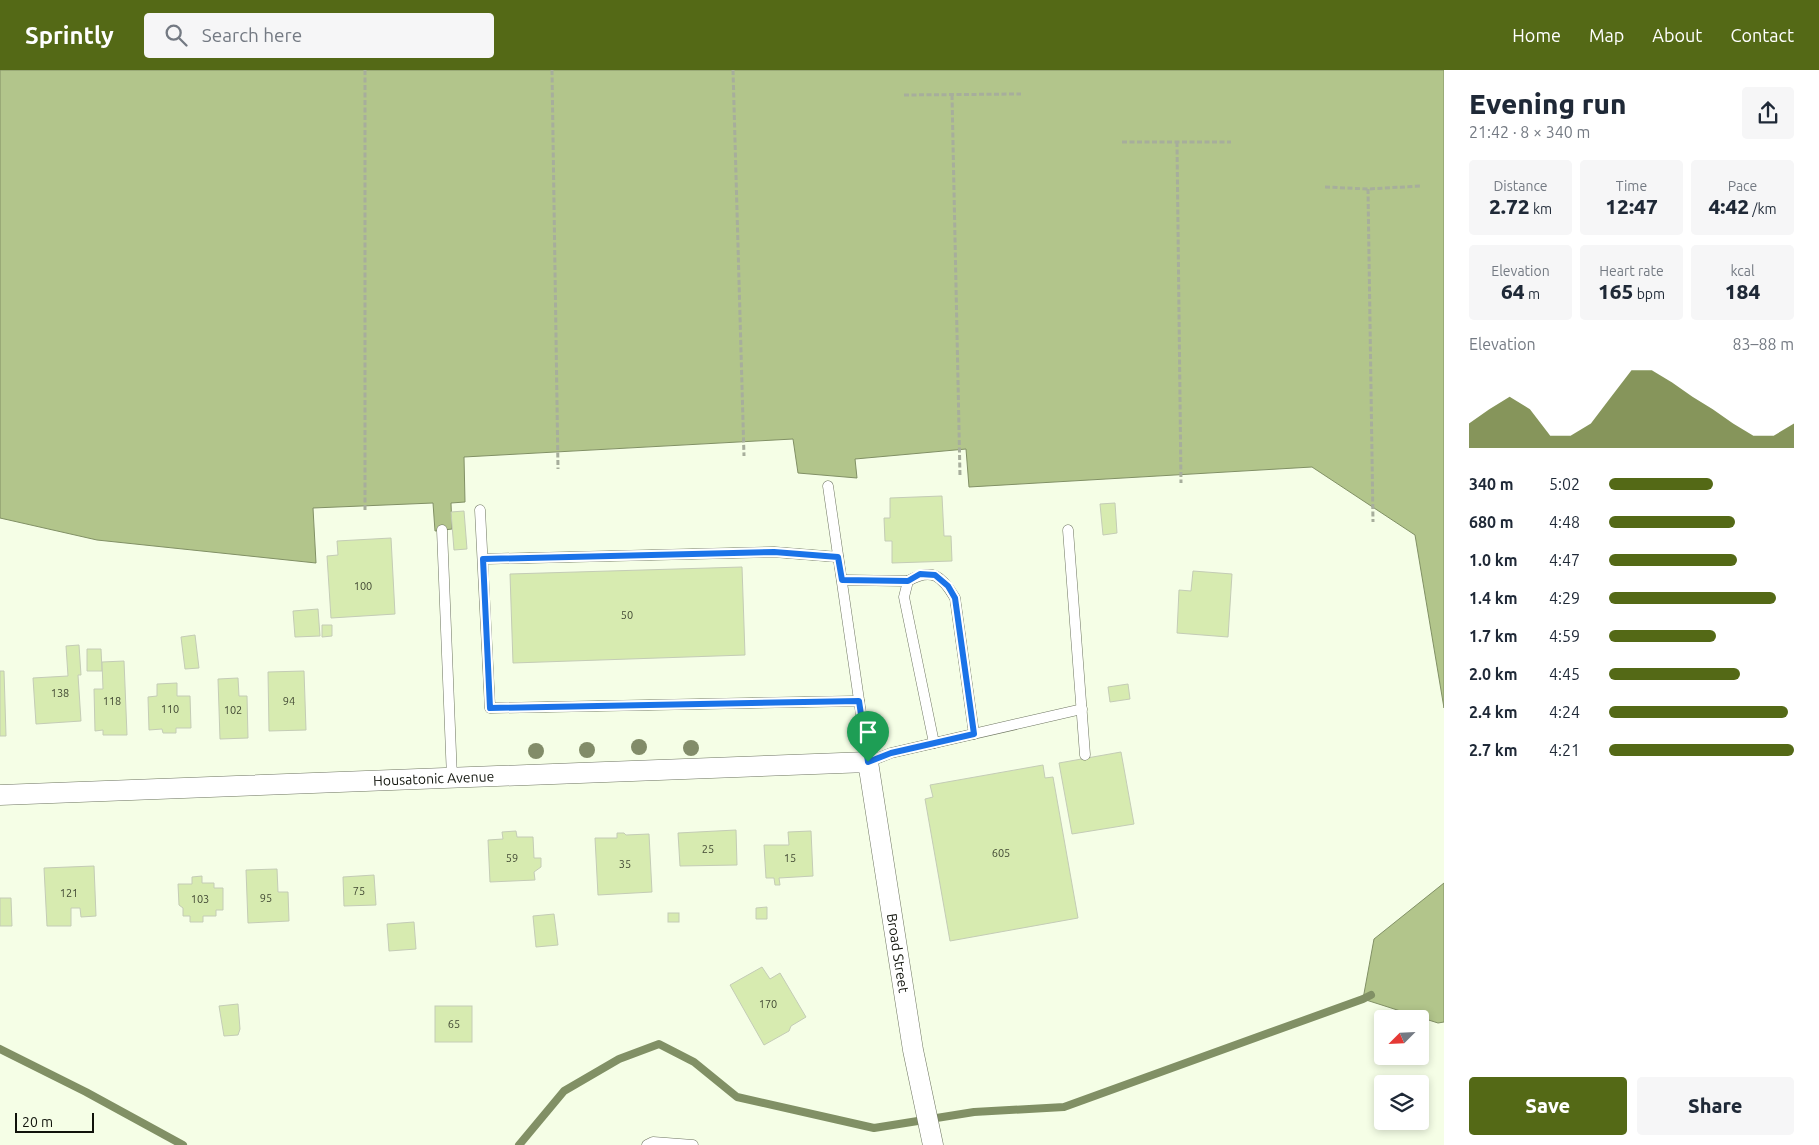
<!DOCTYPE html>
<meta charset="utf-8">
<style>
:root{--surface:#fff;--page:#f6f6f7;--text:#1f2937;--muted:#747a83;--accent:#546916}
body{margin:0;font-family:Ubuntu,sans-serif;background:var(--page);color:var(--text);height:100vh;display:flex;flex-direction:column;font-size:19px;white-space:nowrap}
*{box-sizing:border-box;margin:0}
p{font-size:16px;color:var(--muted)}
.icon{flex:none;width:28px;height:28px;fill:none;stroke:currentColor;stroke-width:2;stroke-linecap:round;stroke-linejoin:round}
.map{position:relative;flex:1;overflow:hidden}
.side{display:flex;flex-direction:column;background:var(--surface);width:375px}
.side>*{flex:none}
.needle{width:32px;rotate:246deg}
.fabs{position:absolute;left:1374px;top:940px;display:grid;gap:10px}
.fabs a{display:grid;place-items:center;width:55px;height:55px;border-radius:5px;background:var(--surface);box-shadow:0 2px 8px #0003;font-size:25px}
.scale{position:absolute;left:15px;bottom:12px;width:79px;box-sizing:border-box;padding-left:5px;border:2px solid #10130b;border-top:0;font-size:14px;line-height:18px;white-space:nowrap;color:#10130b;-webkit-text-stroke:4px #f5fee6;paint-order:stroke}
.pin{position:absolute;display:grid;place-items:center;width:42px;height:42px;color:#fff;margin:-51px -21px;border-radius:50% 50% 50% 0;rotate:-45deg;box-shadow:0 0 5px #0007}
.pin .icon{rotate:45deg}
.round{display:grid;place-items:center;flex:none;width:52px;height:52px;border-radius:5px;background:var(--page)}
.head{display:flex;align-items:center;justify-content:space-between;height:85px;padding:0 25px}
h1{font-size:28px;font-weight:800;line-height:38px}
.stats{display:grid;grid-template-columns:repeat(3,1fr);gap:8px;height:85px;padding:5px 25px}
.stats div{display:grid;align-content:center;border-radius:5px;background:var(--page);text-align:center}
.stats b{font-size:21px;font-weight:800}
.stats small{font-size:14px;font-weight:400}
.stats p{font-size:14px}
.chart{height:140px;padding:10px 25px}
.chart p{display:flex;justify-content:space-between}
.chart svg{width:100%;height:90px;margin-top:5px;fill:var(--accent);opacity:.7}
.button{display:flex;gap:10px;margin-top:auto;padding:10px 25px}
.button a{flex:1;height:58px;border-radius:5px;background:var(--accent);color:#fff;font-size:20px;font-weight:800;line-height:58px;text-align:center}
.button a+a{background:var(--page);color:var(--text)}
ul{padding:0 25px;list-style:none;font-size:16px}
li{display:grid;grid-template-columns:80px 60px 1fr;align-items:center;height:38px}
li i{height:12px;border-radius:6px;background:var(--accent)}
header{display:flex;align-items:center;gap:30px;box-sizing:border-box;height:70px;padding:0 25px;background:var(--accent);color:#fff}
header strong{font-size:24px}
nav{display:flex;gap:28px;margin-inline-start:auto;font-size:18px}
.search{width:350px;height:45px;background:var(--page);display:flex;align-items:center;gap:12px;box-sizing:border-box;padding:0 18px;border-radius:5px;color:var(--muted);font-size:19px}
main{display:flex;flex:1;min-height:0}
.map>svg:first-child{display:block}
.water{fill:#b2c58b;stroke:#819065}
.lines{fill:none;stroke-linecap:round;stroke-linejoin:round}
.stream{stroke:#819065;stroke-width:8}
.building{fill:#d7ebb0;stroke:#c4ccb6}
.lane-casing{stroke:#6e7561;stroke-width:11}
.street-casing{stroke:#6e7561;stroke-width:21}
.path{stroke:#a7ae9c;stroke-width:3;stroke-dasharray:5 2.5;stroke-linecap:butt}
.lane{stroke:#fff;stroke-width:10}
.street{stroke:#fff;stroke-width:20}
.tree{fill:#828c69}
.route-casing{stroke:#fff;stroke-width:10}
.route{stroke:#1a73e8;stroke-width:6}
.labels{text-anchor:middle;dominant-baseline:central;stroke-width:5;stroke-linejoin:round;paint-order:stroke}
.number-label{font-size:11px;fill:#424934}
.street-label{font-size:14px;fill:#10130b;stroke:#f5fee6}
</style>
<header>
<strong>Sprintly</strong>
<div class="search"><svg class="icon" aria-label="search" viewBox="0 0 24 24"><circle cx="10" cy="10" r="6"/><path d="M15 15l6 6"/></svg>Search here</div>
<nav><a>Home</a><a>Map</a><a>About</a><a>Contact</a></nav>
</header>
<main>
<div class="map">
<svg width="1444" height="1075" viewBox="0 0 1444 1075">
<rect width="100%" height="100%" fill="#f5fee6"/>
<g class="water">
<path d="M0,0H1444V638L1415,465L1312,397L969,417L966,379L855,389L857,408L798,403L793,369L464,387L465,432L451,433L452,459L435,461L433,433L313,438L316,493L97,470L0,448Z"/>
<path d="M1444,813V952L1438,953L1363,929L1374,869Z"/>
</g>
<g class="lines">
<g class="stream">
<path d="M0,979L86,1022L183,1075"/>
<path d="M519,1075L564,1021L619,989L659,974L694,992L737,1027L874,1058L974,1042L1064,1037L1363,929L1371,925"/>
</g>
</g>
<g class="building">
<path d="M942,426L944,466H951L952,491L892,493V471H885L884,448H890V428Z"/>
<path d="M1115,433L1117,463L1103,465L1100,434Z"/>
<path d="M464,441L467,479L454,480L451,442Z"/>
<path d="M391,468L395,544L331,548L327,486L338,485L337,471Z"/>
<path d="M742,497L745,585L513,593L510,504Z"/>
<path d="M1193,501L1232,504L1228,567L1177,563L1179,520L1191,521Z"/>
<path d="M318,539L320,566L295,567L293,541Z"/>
<path d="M322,555H332V566L322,567Z"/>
<path d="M195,565L199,598L185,599L181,567Z"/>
<path d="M79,575L81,605H78L81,651L36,654L33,608L68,606L66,576Z"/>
<path d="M87,579H101L102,601H87Z"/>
<path d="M124,591L127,665H103V660L95,661L94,619H103L102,592Z"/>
<path d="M0,601H4L6,666H0Z"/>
<path d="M304,601L306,660L269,661L268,602Z"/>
<path d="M238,608L239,626H247L248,668L220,669L218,609Z"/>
<path d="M177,613V626H190L191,658H176V663H163L162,659L149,660L148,627L157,626V614Z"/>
<path d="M1128,614L1130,629L1110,632L1108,617Z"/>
<path d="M1121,682L1134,754L1072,764L1059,693Z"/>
<path d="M1043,695L1045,708L1053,707L1078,848L950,871L925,729L933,727L930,715Z"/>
<path d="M736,760L737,795L680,796L678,763Z"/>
<path d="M516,761L517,767H533L534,788H541V797L534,802L535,810L490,812L488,770L503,769L502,762Z"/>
<path d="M811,761L813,806L779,808L780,815H775L774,808H766L764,775H789L788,762Z"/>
<path d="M617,763H624L626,765L649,764L652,822L598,825L595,768H617Z"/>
<path d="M94,796L96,846L81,847L80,838H71V856H47L44,798Z"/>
<path d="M277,799L278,822H288L289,851L248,853L246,800Z"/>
<path d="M374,805L376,835L344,836L343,807Z"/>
<path d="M202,806V813H214V818H223V840H216V846H203V852H190V846H183V838L179,835L178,814H192V807Z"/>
<path d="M0,828H11L12,856H0Z"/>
<path d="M767,837V849H756V838Z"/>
<rect x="668" y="843" width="11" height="9"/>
<path d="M554,844L558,875L536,877L533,846Z"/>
<path d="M414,852L416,879L389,881L387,854Z"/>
<path d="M762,897L770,909L780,903L806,947L791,956L789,961L764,975L730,915Z"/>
<path d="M238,934L240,959L238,965L224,966L219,936Z"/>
<rect x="435" y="936" width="37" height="36"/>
</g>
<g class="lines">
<defs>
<g id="lane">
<path d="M828,416L868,692L891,683L1082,639"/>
<path d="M480,440L490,638L859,631"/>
<path d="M442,460L452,708"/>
<path d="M1068,460L1085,685"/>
<path d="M483,489L774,482L838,487"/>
<path d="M842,510L908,511"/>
<path d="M934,673L904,527L908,511C932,497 942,506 955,528L974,664"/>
<path d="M647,1075L653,1072L693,1075"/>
</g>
<g id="street">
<path id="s1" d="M0,725L868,692L913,980L933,1075"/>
</g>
</defs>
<use href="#lane" class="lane-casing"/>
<use href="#street" class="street-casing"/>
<g class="path">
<path d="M365,0V440"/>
<path d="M552,0L558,399"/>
<path d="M733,0L744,386"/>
<path d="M904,25L1021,24"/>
<path d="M952,25L960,406"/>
<path d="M1122,72H1231"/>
<path d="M1177,72L1181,413"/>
<path d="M1325,117L1368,119L1421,116"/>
<path d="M1368,119L1373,452"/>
</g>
<use href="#lane" class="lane"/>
<use href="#street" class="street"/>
</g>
<g class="tree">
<circle cx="639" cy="677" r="8"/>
<circle cx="691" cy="678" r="8"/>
<circle cx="587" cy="680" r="8"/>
<circle cx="536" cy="681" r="8"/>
</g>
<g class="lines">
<defs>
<path id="route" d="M774,482L838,487L842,510L908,511L920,504L935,505L948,516L955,528L974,664L891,683L868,692L859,631L490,638L483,489Z"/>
</defs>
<use href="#route" class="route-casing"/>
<use href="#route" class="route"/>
</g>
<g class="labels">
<g class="number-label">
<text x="363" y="516">100</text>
<text x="627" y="545">50</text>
<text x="60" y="623">138</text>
<text x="112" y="631">118</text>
<text x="289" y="631">94</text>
<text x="170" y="639">110</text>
<text x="233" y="640">102</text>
<text x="708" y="779">25</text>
<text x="1001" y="783">605</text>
<text x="512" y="788">59</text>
<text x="790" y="788">15</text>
<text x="625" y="794">35</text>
<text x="359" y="821">75</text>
<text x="69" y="823">121</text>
<text x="266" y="828">95</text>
<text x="200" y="829">103</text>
<text x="768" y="934">170</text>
<text x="454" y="954">65</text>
</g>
<g class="street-label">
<text stroke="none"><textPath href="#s1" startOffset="434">Housatonic Avenue</textPath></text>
<text stroke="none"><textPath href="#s1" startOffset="1062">Broad Street</textPath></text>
</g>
</g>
</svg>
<div class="fabs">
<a><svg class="needle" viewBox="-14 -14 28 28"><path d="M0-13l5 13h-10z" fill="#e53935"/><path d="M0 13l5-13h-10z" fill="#747a83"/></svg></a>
<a><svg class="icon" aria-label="layers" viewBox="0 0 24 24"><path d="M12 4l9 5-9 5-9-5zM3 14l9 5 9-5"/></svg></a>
</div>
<div class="scale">20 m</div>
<div class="pin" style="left:868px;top:692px;background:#1e9e55"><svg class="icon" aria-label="arrive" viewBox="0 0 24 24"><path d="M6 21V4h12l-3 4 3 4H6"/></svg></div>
</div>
<section class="side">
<div class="head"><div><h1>Evening run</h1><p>21:42 · 8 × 340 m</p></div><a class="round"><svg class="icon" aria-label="share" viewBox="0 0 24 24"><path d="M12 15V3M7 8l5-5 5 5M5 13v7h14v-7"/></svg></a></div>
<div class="stats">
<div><p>Distance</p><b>2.72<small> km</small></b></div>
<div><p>Time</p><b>12:47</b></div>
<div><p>Pace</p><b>4:42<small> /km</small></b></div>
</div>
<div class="stats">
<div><p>Elevation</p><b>64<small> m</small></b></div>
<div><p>Heart rate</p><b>165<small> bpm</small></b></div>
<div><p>kcal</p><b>184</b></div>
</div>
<div class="chart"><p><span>Elevation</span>83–88 m</p>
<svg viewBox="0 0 160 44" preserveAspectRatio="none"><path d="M0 44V32L10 25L20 19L30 25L40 38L50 38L60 32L70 19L80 6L90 6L100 12L110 19L120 25L130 32L140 38L150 38L160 32V44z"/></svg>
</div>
<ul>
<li><b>340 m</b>5:02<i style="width:56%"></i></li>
<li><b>680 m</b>4:48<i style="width:68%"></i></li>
<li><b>1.0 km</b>4:47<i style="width:69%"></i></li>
<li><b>1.4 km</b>4:29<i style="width:90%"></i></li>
<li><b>1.7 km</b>4:59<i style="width:58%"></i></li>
<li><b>2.0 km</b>4:45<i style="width:71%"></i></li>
<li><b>2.4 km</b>4:24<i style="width:97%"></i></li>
<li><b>2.7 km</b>4:21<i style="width:100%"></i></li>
</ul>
<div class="button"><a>Save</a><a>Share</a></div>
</section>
</main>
